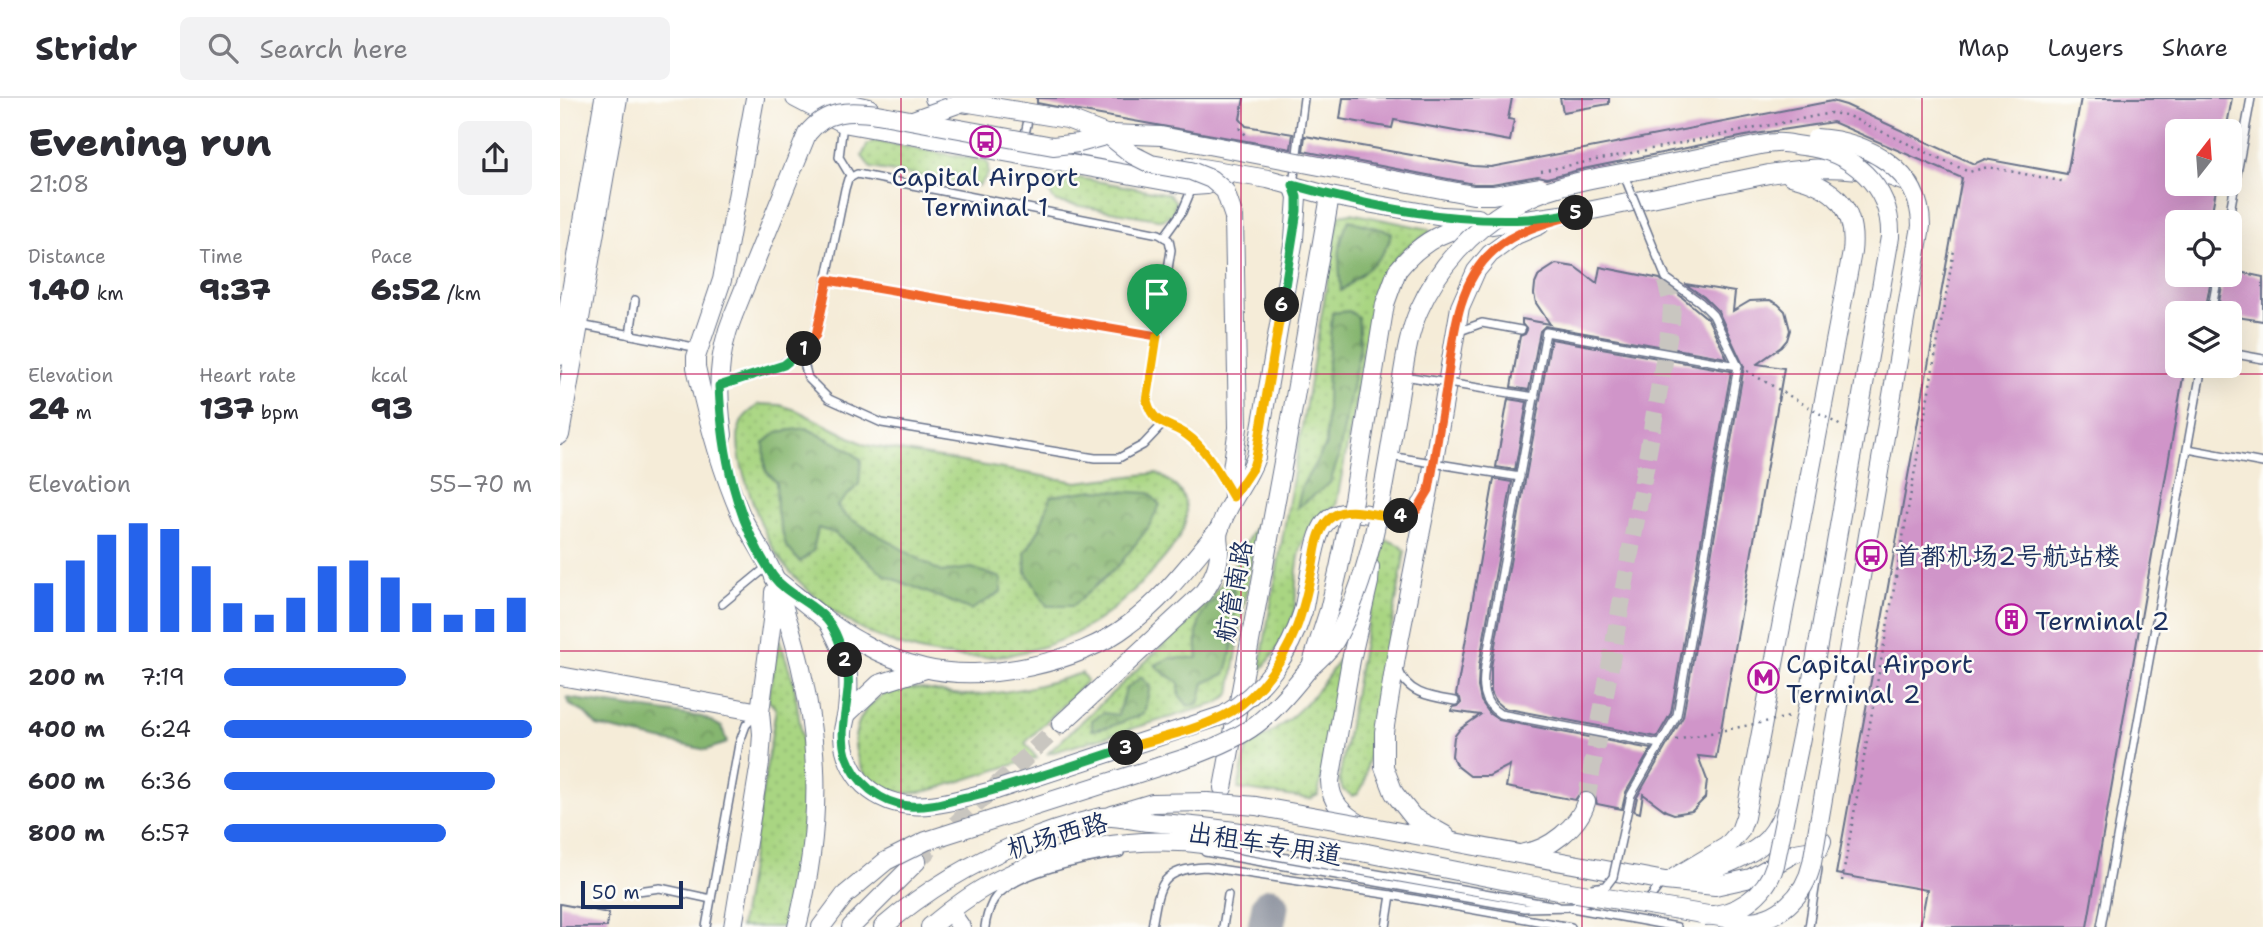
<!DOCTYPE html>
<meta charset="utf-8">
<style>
:root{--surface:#fff;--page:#f2f2f3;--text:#2b2b33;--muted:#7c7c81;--line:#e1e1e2;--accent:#2563eb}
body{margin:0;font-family:"Shantell Sans","LXGW WenKai TC",sans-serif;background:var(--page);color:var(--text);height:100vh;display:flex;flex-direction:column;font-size:26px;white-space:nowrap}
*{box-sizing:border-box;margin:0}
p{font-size:23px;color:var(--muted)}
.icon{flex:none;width:38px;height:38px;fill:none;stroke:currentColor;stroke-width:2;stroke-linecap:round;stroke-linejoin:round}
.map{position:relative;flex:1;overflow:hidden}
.sheet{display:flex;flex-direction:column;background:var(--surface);width:560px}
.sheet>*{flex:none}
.needle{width:46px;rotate:17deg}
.tools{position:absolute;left:1605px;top:21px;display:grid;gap:14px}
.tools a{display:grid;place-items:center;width:77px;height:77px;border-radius:10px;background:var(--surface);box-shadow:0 7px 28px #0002;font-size:35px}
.scale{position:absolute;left:21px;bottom:18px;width:102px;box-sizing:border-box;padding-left:7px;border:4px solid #1b2f5e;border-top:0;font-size:19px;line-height:24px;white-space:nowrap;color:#1b2f5e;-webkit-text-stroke:5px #fdfcf7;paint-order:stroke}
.pin{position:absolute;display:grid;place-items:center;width:60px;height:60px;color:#fff;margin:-72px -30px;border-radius:50% 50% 50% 0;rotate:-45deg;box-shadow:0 0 7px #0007}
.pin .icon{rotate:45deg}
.km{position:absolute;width:35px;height:35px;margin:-18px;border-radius:50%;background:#222;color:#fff;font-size:19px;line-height:35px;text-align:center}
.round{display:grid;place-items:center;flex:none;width:74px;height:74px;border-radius:10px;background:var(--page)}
.head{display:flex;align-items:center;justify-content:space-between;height:119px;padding:0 28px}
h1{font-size:38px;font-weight:800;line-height:52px}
.metrics{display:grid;grid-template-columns:repeat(3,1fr);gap:10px;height:119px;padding:7px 28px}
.metrics div{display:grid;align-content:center}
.metrics b{font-size:30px;font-weight:800}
.metrics small{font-size:19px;font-weight:400}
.metrics p{font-size:19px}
.chart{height:196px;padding:14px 28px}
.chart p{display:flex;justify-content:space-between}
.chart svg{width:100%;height:126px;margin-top:7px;stroke:var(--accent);stroke-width:6}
ul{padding:0 28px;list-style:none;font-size:23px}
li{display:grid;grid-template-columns:112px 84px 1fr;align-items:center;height:52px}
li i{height:18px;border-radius:9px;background:var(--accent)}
header{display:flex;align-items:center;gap:42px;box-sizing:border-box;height:98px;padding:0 35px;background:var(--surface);border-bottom:2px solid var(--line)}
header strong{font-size:33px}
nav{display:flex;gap:38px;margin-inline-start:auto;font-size:24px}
.search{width:490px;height:63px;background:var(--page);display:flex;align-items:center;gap:18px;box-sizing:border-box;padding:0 24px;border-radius:10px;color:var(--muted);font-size:26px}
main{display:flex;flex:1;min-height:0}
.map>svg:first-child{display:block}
.grass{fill:url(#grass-dots);stroke:#628270;stroke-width:2}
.forest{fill:url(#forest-crowns);stroke:#507267;stroke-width:2}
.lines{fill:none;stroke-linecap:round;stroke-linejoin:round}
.taxiway{stroke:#888e9b;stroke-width:37}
.building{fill:#d095c9}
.tertiary-tunnel{stroke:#c9c6c0;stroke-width:18;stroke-dasharray:18 9;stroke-linecap:butt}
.service-casing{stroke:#677189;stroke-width:10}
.tertiary-casing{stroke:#677189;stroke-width:20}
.path{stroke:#677189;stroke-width:2.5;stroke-dasharray:2 5;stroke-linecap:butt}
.service{stroke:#fff;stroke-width:7}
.tertiary{stroke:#fff;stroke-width:18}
.service-bridge-casing{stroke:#677189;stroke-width:10;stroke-linecap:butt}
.tertiary-bridge-casing{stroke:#677189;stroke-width:20;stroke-linecap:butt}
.path-bridge{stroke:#677189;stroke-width:2.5;stroke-dasharray:2 5;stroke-linecap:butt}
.service-bridge{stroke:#fff;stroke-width:7}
.tertiary-bridge{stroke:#fff;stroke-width:18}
.split-1-casing{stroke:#fff;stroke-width:14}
.split-2-casing{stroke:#fff;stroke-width:14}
.split-3-casing{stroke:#fff;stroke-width:14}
.split-4-casing{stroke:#fff;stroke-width:14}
.split-5-casing{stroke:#fff;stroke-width:14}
.split-6-casing{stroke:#fff;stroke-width:14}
.split-7-casing{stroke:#fff;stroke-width:14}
.split-1{stroke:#f0652b;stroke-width:9}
.split-2{stroke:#22a559;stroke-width:9}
.split-3{stroke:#22a559;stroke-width:9}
.split-4{stroke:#f5b400;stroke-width:9}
.split-5{stroke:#f0652b;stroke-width:9}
.split-6{stroke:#22a559;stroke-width:9}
.split-7{stroke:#f5b400;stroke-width:9}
.grid{fill:none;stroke:#c2185b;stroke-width:2;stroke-opacity:0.55}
.labels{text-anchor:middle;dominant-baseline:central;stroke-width:5;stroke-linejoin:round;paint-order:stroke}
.poi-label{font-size:26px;fill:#1b2f5e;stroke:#fdfcf7;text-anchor:start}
.street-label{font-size:26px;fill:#1b2f5e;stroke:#fdfcf7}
</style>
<header>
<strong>Stridr</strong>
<div class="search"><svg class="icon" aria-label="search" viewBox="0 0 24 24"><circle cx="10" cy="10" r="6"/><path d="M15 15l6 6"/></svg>Search here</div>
<nav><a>Map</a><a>Layers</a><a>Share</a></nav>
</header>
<main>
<section class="sheet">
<div class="head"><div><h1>Evening run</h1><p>21:08</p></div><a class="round"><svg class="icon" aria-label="share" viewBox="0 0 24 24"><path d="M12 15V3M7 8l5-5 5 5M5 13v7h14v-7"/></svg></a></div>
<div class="metrics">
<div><p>Distance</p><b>1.40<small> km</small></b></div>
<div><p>Time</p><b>9:37</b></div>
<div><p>Pace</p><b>6:52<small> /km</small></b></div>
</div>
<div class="metrics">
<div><p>Elevation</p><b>24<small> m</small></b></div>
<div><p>Heart rate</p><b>137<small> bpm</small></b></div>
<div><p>kcal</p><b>93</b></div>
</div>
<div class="chart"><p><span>Elevation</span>55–70 m</p>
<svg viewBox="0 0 160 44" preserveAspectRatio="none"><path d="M5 44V27M15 44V19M25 44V10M35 44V6M45 44V8M55 44V21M65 44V34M75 44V38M85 44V32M95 44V21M105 44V19M115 44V25M125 44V34M135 44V38M145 44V36M155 44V32"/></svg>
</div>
<ul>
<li><b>200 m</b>7:19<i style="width:59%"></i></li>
<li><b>400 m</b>6:24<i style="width:100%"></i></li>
<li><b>600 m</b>6:36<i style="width:88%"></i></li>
<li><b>800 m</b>6:57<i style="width:72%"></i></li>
</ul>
</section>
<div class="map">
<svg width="1703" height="829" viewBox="0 0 1703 829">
<defs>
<pattern id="grass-dots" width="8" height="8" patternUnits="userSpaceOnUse" patternTransform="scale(1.75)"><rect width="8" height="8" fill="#a9d582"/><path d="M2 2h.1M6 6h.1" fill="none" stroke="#91b773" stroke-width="1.8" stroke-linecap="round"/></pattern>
<pattern id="forest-crowns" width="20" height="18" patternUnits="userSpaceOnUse" patternTransform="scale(1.75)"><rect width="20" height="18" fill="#86b670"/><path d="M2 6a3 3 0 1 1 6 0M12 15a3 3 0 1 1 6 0" fill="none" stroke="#6d945f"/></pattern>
</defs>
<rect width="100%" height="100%" fill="#fdfcf7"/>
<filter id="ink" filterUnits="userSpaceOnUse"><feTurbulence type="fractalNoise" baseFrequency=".0143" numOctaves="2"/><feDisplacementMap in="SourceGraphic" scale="14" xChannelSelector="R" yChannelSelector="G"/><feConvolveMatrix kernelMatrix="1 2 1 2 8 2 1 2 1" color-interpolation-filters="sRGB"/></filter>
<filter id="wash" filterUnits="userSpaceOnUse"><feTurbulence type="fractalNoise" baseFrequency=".00686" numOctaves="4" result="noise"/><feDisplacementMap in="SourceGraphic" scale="28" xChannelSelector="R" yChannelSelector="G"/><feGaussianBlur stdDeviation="1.57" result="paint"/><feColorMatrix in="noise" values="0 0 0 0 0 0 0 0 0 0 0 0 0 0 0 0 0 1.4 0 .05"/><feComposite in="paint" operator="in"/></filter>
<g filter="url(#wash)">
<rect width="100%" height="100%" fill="#f5ecd8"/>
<g class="grass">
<path d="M314,43L425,63L428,66V76L419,88L311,70L302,58L307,47Z"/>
<path d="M502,77L609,96L616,104L614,114L603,122L496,104L489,95L490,86L494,79Z"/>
<path d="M791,115L869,131L870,135C838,151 828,165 815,198L776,408C745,418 737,456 736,485C735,498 737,511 732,523C725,541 712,560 699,574L779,117Z"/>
<path d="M199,306L220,307L236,312L306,347L517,384L597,375C609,383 622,390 625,405C632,431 608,456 592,474C573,493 555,512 532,526C450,577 343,568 268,509C231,479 212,458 196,413C188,390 169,343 183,321C187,315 194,311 199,306Z"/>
<path d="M697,425L670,596L658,605L487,656L630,522L666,481Z"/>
<path d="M827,442L840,447L845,453L804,686L798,696L793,698L783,692L779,682L804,543L824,447Z"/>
<path d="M219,540L234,585L243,647L245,686L244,753L231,829H180L216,611L208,602Z"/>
<path d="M785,552L758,697L750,701L678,691L687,650C735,622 756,599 785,552Z"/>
<path d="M522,575L527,583L465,645L477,660C451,667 426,675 401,683C384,688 367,695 349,695C330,696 309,687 301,669C297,660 294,649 295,639C298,618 310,603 329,594C352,584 383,597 408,597C448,596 484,587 522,575Z"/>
</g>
<g class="forest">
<path d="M789,122L831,134C830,158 798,178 781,193C779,167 776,146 789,122Z"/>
<path d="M789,213L798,219L800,248L778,361L770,385L737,410L742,388L766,347L768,266L772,215Z"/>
<path d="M246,330L288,351L301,362L299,386L277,408L286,418L381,474L412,470L441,480V494L411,512L326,478L274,435L258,430L253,453L240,464L226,448L217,414L216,384L205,372L204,345L217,334Z"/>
<path d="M535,392L589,395L600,407L588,430L559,467L513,508H487L466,474L465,455L479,432L491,398Z"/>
<path d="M673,490C677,520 676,547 665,576L644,585L639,606L628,608L619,597V584L606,577L595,567L610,560H638C633,527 641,504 673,490Z"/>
<path d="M581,579L590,588L584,616L549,629L532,632V622L543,615L558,617L566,591Z"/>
<path d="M7,600L142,619L162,629L167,645L146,652L37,628L25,615L10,607Z"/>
</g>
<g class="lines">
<path class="taxiway" d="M706,829L710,808"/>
</g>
<g id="blocks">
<g class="building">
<path d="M477,0H684L680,21L686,28L733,36L731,51L518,13L477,5Z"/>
<path d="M783,0H952L948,21L954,22L950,43L834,22L832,30L780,21Z"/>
<path d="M1000,0H1049V6L1003,14Z"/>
<path d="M1521,0H1672L1666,33H1617V86H1657L1650,124H1617V177H1652L1645,213L1635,212L1634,215H1617V268H1625L1527,829H1360L1367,792L1276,776L1402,80L1273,24L1195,36L1023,71L987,80L978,78L932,86H914L743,53L745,38L913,68L931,69L1272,3L1286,7L1414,66L1425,61L1507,76Z"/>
<path d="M996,166L1015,169L1037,185L1040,169L1100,181L1148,221L1167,260L985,228L980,233L969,292L951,289L960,238L965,236L967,232L962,226V221L990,226L976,205L974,196L975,186L979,177Z"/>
<path d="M1670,172L1703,179V223L1670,218V215H1657L1664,177H1670Z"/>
<path d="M1125,186L1175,194L1173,213L1190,203L1210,202L1218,206L1225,213L1230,232L1227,242L1221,249L1197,266L1224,270L1156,660L1138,658L1147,682L1145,700L1132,713L1114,716L1106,713L1083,696L1080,715L1074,713L1077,699L1123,619L1184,269L1158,213L1144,199Z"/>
<path d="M991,241L1171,273L1111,615L1097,639L943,610L935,603L931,594V569Z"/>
<path d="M948,301L967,304L955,372L936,369Z"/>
<path d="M934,381L952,384L919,567L918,589L921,603L930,616L939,622L1091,651L1066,694L1062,711L1037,706L1035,698L1030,693L1020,695L1015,702L946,689L950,667L929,678H910L896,667L892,658L894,639L900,631L920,617L892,613L893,609L898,608L901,605L900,600L896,597Z"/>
<path d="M0,806L49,815L47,829H0Z"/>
</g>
</g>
</g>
<g filter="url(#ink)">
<use href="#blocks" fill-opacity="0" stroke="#677189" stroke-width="2"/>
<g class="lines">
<g class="tertiary-tunnel">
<path d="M1026,704L1111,224L1112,206L1106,183"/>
<path d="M357,763L501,626"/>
</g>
<defs>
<g id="service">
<path d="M283,26L279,59L291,79"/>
<path d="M464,41L469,17"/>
<path d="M733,87L744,0"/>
<path d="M1668,124L1691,0"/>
<path d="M604,139L622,114L633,88"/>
<path d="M268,182L597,238"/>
<path d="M1651,215L1658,177"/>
<path d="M20,227L139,250"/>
<path d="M897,234L922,225L961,232"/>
<path d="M70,237L75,202"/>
<path d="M241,254L248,280L269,301L322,325L535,360H559L583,347L603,326"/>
<path d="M1670,255L1703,261"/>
<path d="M161,287C203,274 226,273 255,238L285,91L288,81L297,76L599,136L609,142L611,152L587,303C594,329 609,324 627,337C643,348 657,372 667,389"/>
<path d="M1628,351L1703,365"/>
<path d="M162,506L208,468"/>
<path d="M838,570C846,596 871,599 895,603"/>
<path d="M654,747L997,808"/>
<path d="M645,754L964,810L1013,809L1032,802"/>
<path d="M78,793L100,790L151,801"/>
<path d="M1086,805L1102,784"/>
<path d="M1012,810L1117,829"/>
<path d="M146,829L179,646L186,627L198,615"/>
<path d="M425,829C426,820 429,811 433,803C451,774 528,760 560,755"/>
<path d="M592,829C599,788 599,771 646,769L831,797L1011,829"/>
<path d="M663,829L668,797"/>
<path d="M826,829L831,797"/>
<path d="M1249,829L1258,771"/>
<path d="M1541,829L1642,268"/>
</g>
<g id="tertiary">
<path d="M195,0L162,182L136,259V269C146,315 162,374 181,417C191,438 205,457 214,478C221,494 224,513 230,529C261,633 264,723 237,829"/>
<path d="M235,0L283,25L633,88L647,87L665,80"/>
<path d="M266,0L309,10"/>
<path d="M374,0L407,6"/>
<path d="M509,46L578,59"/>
<path d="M630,68L708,81L770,98L813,106L882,118L918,120"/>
<path d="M837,173C852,154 868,141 890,133L1028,113L1209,76C1257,68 1306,66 1350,86"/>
<path d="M0,258L44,0"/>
<path d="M0,337L58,0"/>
<path d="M163,337C157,296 157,257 173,218"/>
<path d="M673,399L672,371L678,330L674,119"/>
<path d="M810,469L809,484L791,562L770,683C770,705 784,717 802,727L1105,783L1155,788L1191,780L1235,755L1259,751L1262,743"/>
<path d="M214,480C242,502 269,527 300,544C319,555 342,565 364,570C424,585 519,565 568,527C604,501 631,464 660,430"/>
<path d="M743,513C748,492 753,444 763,428C788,390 846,448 867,397"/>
<path d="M269,526C288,561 291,573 287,613C286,622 282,629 283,639C284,656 292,675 304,687C343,723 391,703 436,692"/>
<path d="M0,578L200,614"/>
<path d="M287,616L319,586L366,571"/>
<path d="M501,626L642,496C652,483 660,466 659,450C659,444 657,439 659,433C666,406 687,385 696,359L734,141L737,99L733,87"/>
<path d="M663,690L735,299L770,98"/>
<path d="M552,717L592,705L647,704"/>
<path d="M885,737L853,719L834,695L824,669V634L836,559L869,392L900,209L916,173L930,156L956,137L980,127"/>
<path d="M964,755C989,752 1019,728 1026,704"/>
<path d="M1115,779L1167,748L1180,733L1185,719L1292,154C1297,109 1274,88 1231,78"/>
<path d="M1126,782C1139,780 1150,773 1162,768C1193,755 1212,746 1224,712"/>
<path d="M390,813L401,829"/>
<path d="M173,829L200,665L202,636L200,614L213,515L214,494"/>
<path d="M261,829L285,797"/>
<path d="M291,829L357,763"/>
<path d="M323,829C387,774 459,739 541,719C557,717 573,723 589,724C663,729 734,742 807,755"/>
<path d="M370,829C388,814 407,799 427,788C496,749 577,737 653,747L655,737"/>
</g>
</defs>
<use href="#service" class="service-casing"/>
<use href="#tertiary" class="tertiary-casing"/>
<path class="path" d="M1282,783L1394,152"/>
<use href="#service" class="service"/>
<use href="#tertiary" class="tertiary"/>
<defs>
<g id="service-bridge">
<path d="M844,278L975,299"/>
<path d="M829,358L960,379"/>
<path d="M1099,646L940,616C922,605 922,587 925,568L986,234L1178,268"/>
<path d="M1031,790L1046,788L1053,779L1071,697L1117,617L1178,268L1153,217L1140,204L1106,180L1064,77"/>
</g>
<g id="tertiary-bridge">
<path d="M353,22L403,4L507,21L548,37L573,57L591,66L631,73L651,81L665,93L674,119"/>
<path d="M173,218L247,36C266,12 289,12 317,16L493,48L519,45L552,36L601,38L913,97H933L980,89"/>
<path d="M751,568L769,512L779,470L793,402L825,206L837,173"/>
<path d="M436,692L664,617C703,594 730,556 743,513"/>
<path d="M647,704L696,708L802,727"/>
<path d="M807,755L957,785L1184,823C1218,824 1245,798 1252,765L1361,128C1361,72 1307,43 1256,40"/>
<path d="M285,797L326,763L366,743L632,658C690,637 708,622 746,574C756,562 769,555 776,541C816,467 824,380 839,299C844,270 847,239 859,212C878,169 911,133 951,109C988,87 1031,81 1073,73C1104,67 1135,61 1166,54C1183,51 1199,46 1216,45C1225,44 1234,47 1243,48C1291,53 1332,88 1330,139L1246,615L1215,767C1206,798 1176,817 1144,818"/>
</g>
</defs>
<use href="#service-bridge" class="service-bridge-casing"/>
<use href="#tertiary-bridge" class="tertiary-bridge-casing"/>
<g class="path-bridge">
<path d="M679,30L686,37"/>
<path d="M981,73L1271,15L1286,17L1409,74L1428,69L1506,84"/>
<path d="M1187,273L1281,328"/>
<path d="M1116,642L1229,619"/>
</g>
<use href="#service-bridge" class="service-bridge"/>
<use href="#tertiary-bridge" class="tertiary-bridge"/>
</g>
</g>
<g class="lines" filter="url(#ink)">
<defs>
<path id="split-1" d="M244,251L256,237L268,182L597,238"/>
<path id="split-2" d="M244,251L224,267L159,288C162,355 175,421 213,478C226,496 253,505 267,522C276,532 281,549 285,562"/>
<path id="split-3" d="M285,562C296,594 276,625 286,657C295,684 321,706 349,708C369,710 388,703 407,699C461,686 514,667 566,650"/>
<path id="split-4" d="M566,650C598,640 633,633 663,618C678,611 690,600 701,588C735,549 743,515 753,467C756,450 757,429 773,418C792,406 819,421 841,418"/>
<path id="split-5" d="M841,418L857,412L869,392C875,359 880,325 886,291C893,244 895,186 934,152C960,129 995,123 1028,113L1016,115"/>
<path id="split-6" d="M722,207L737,113V99L733,87C808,108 889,125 968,121C984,120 1000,117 1016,115"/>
<path id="split-7" d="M597,238L587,303C594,329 609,324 627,337C647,351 661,379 673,399L693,369L696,359L722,207"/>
</defs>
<use href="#split-1" class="split-1-casing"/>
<use href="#split-2" class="split-2-casing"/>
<use href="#split-3" class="split-3-casing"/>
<use href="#split-4" class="split-4-casing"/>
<use href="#split-5" class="split-5-casing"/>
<use href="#split-6" class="split-6-casing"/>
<use href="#split-7" class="split-7-casing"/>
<use href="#split-1" class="split-1"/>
<use href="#split-2" class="split-2"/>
<use href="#split-3" class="split-3"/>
<use href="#split-4" class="split-4"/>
<use href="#split-5" class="split-5"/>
<use href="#split-6" class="split-6"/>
<use href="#split-7" class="split-7"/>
</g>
<path class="grid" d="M341,0V829M681,0V829M1022,0V829M1362,0V829M0,276H1703M0,553H1703"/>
<defs>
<symbol id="bus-ring" viewBox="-11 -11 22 22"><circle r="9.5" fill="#fdfcf7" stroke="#b5179e" stroke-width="1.5"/><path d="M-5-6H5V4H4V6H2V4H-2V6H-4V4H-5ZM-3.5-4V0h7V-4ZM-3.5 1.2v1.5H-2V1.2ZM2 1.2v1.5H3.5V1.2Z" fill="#b5179e"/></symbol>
<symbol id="building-ring" viewBox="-11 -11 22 22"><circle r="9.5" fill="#fdfcf7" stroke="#b5179e" stroke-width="1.5"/><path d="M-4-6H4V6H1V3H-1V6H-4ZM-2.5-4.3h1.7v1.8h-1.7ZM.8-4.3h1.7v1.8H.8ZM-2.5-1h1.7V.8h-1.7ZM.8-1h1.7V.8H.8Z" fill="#b5179e"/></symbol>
<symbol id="metro-ring" viewBox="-11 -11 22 22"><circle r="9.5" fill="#fdfcf7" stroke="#b5179e" stroke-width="1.5"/><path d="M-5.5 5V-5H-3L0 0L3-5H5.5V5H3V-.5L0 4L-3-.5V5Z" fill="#b5179e"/></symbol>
</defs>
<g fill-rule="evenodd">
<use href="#bus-ring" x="408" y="26" width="35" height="35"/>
<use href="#bus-ring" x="1294" y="440" width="35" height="35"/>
<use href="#building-ring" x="1434" y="504" width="35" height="35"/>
<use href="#metro-ring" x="1186" y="562" width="35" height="35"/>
</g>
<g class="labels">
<g class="poi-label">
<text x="425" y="78" text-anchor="middle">Capital Airport<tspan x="425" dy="30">Terminal 1</tspan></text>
<text x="1334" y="457">首都机场2号航站楼</text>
<text x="1475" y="522">Terminal 2</text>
<text x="1226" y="565">Capital Airport<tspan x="1226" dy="30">Terminal 2</tspan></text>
</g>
<g class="street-label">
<text transform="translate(673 493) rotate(-79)">航管南路</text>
<text transform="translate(497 737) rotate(-16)">机场西路</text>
<text transform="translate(705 745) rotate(9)">出租车专用道</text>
</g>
</g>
</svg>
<div class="tools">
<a><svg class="needle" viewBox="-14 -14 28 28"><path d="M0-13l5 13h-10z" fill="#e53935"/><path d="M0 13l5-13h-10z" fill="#7c7c81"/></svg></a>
<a><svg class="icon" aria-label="locate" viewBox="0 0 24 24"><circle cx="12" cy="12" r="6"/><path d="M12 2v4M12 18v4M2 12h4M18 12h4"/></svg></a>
<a><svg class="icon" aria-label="layers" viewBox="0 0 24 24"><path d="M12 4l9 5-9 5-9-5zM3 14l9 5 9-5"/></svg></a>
</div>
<div class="scale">50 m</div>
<div class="pin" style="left:597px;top:238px;background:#1e9e55"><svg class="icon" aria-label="arrive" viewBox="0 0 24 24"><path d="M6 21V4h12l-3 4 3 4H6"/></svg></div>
<b class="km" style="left:244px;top:251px">1</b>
<b class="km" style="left:285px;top:562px">2</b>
<b class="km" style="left:566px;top:650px">3</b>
<b class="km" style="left:841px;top:418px">4</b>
<b class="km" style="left:1016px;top:115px">5</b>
<b class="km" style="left:722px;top:207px">6</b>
</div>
</main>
